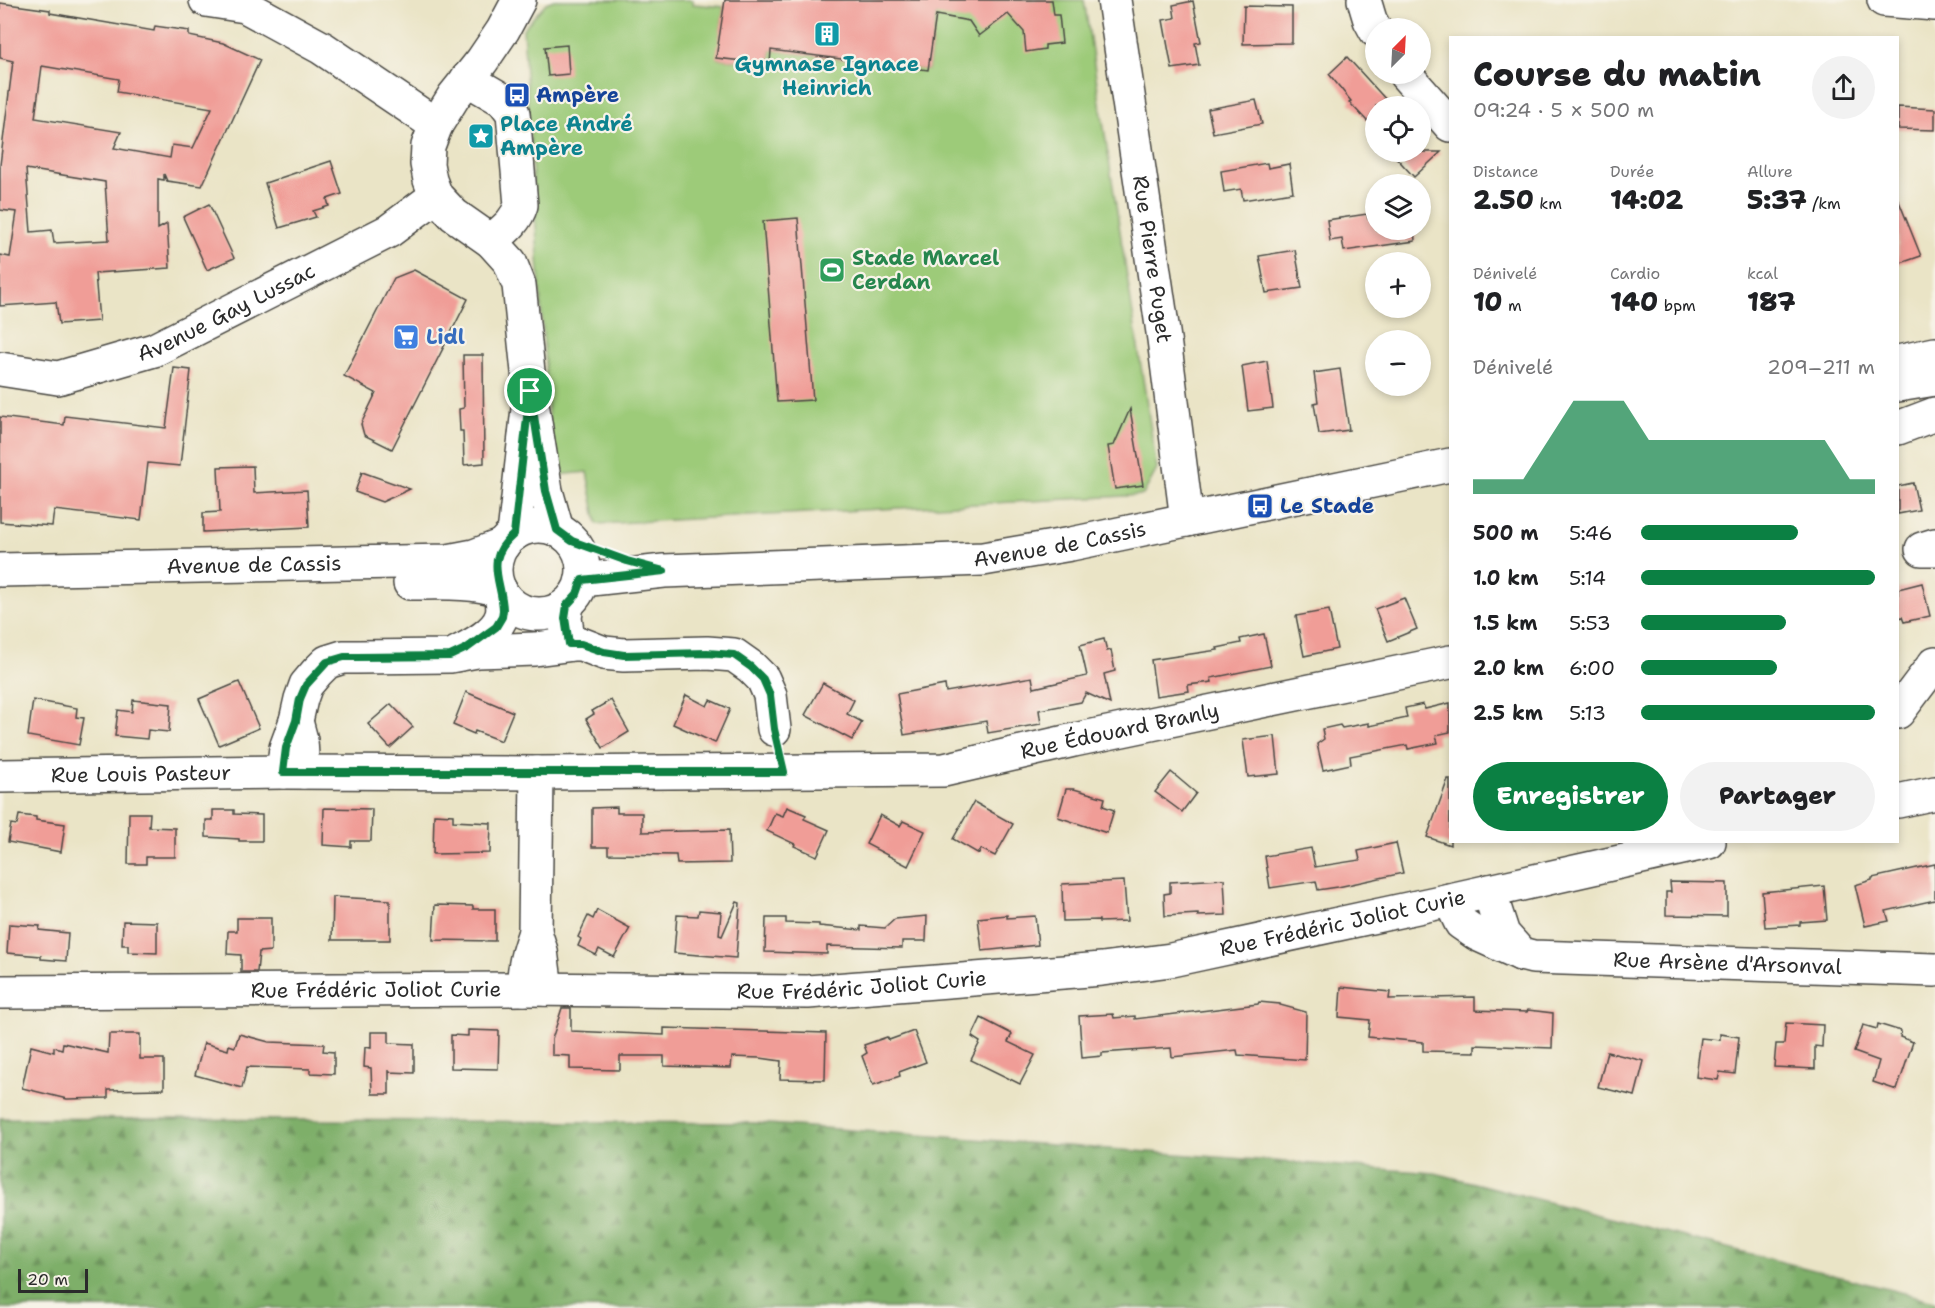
<!DOCTYPE html>
<html lang="fr">
<meta charset="utf-8">
<style>
:root{--surface:#fff;--page:#f2f2f2;--text:#202124;--muted:#757577;--accent:#0b8043}
body{margin:0;font-family:"Shantell Sans",sans-serif;background:var(--page);color:var(--text);height:100vh;display:flex;flex-direction:column;font-size:22px;white-space:nowrap}
*{box-sizing:border-box;margin:0}
p{font-size:20px;color:var(--muted)}
.icon{flex:none;width:33px;height:33px;fill:none;stroke:currentColor;stroke-width:2;stroke-linecap:round;stroke-linejoin:round}
.map{position:relative;flex:1;overflow:hidden}
.side{position:absolute;left:1449px;top:36px;width:450px;height:807px;display:flex;flex-direction:column;background:var(--surface);border-radius:0px;box-shadow:0 3px 9px #0003}
.side>*{flex:none}
.needle{width:39px;rotate:24deg}
.controls{position:absolute;left:1365px;top:18px;display:grid;gap:12px}
.controls a{display:grid;place-items:center;width:66px;height:66px;border-radius:50%;background:var(--surface);box-shadow:0 3px 9px #0003;font-size:30px}
.scale{position:absolute;left:18px;bottom:15px;width:70px;box-sizing:border-box;padding-left:6px;border:3px solid #2b2b2b;border-top:0;font-size:16px;line-height:21px;white-space:nowrap;color:#2b2b2b;-webkit-text-stroke:4px #f7f3e8;paint-order:stroke}
.pin{position:absolute;display:grid;place-items:center;width:51px;height:51px;color:#fff;margin:-26px;border:3px solid #fff;border-radius:50%;box-shadow:0 2px 6px #0007}
.round{display:grid;place-items:center;flex:none;width:63px;height:63px;border-radius:32px;background:var(--page)}
.summary{display:flex;align-items:center;justify-content:space-between;height:102px;padding:0 24px}
h1{font-size:33px;font-weight:800;line-height:45px}
.figures{display:grid;grid-template-columns:repeat(3,1fr);gap:9px;height:102px;padding:6px 24px}
.figures div{display:grid;align-content:center}
.figures b{font-size:26px;font-weight:800}
.figures small{font-size:16px;font-weight:400}
.figures p{font-size:16px}
.chart{height:168px;padding:12px 24px}
.chart p{display:flex;justify-content:space-between}
.chart svg{width:100%;height:108px;margin-top:6px;fill:var(--accent);opacity:.7}
.action{display:flex;gap:12px;margin-top:auto;padding:12px 24px}
.action a{flex:1;height:69px;border-radius:36px;background:var(--accent);color:#fff;font-size:24px;font-weight:800;line-height:69px;text-align:center}
.action a+a{background:var(--page);color:var(--text)}
ul{padding:0 24px;list-style:none;font-size:20px}
li{display:grid;grid-template-columns:96px 72px 1fr;align-items:center;height:45px}
li i{height:15px;border-radius:8px;background:var(--accent)}
.map>svg:first-child{display:block}
.green{fill:#9dcb79;stroke:#647b52;stroke-width:1.5}
.forest{fill:url(#forest-firs);stroke:#546d4a;stroke-width:1.5}
.building{fill:#f09d97;fill-rule:evenodd}
.lines{fill:none;stroke-linecap:round;stroke-linejoin:round}
.minor-casing{stroke:#484742;stroke-width:36}
.major-casing{stroke:#484742;stroke-width:36}
.minor{stroke:#fff;stroke-width:33}
.major{stroke:#fff;stroke-width:33}
.route-casing{stroke:#fff;stroke-width:12}
.route{stroke:#0b8043;stroke-width:8}
.labels{text-anchor:middle;dominant-baseline:central;stroke-width:4.5;stroke-linejoin:round;paint-order:stroke}
.culture-label{font-size:21px;font-weight:bold;fill:#0d838f;stroke:#f7f3e8}
.transit-label{font-size:21px;font-weight:bold;fill:#164399;stroke:#f7f3e8;text-anchor:start}
.leisure-label{font-size:21px;font-weight:bold;fill:#27864d;stroke:#f7f3e8;text-anchor:start}
.street-label{font-size:21px;fill:#2b2b2b;stroke:#f7f3e8}
.shop-label{font-size:21px;font-weight:bold;fill:#366cbe;stroke:#f7f3e8;text-anchor:start}
</style>
<div class="map">
<svg width="1935" height="1308" viewBox="0 0 1935 1308">
<defs>
<pattern id="forest-firs" width="22" height="20" patternUnits="userSpaceOnUse" patternTransform="scale(1.5)"><rect width="22" height="20" fill="#7eaf69"/><path d="M5 1l3.5 6h-7zM16 11l3.5 6h-7z" fill="#678f57"/></pattern>
</defs>
<rect width="100%" height="100%" fill="#f7f3e8"/>
<filter id="ink" filterUnits="userSpaceOnUse"><feTurbulence type="fractalNoise" baseFrequency=".0167" numOctaves="2"/><feDisplacementMap in="SourceGraphic" scale="12" xChannelSelector="R" yChannelSelector="G"/><feConvolveMatrix kernelMatrix="1 2 1 2 8 2 1 2 1" color-interpolation-filters="sRGB"/></filter>
<filter id="wash" filterUnits="userSpaceOnUse"><feTurbulence type="fractalNoise" baseFrequency=".008" numOctaves="4" result="noise"/><feDisplacementMap in="SourceGraphic" scale="24" xChannelSelector="R" yChannelSelector="G"/><feGaussianBlur stdDeviation="1.35" result="paint"/><feColorMatrix in="noise" values="0 0 0 0 0 0 0 0 0 0 0 0 0 0 0 0 0 1.4 0 .05"/><feComposite in="paint" operator="in"/></filter>
<g filter="url(#wash)">
<rect width="100%" height="100%" fill="#eae4c6"/>
<path class="green" d="M554,0H693V4L724,7L717,58L770,64L771,50L928,70L936,15L961,0H1084L1157,469L1143,495L597,524L587,472L558,475L552,470L523,29L546,3Z"/>
<path class="forest" d="M0,1118L755,1123L1435,1173L1935,1301V1308H0Z"/>
<g id="blocks">
<g class="building">
<path d="M725,0H1052L1054,15H1059L1062,43L1045,45V49L1026,52L1024,32L1008,14L979,36L969,21L936,15L928,70L771,50L770,64L716,58Z"/>
<path d="M1193,1L1201,42L1195,43L1199,65L1172,69L1163,20L1175,18L1173,5Z"/>
<path d="M0,3L50,10V13L154,31L155,26L189,31V36L223,43L260,60L202,186L167,181L164,174V180L158,179V229L167,224L170,268L95,273L99,321L59,324L56,302L0,306V255L10,257L17,212L0,210V165L13,61L0,58ZM42,66L119,79L117,92L212,108L193,148L172,145L170,158L114,148L121,132L35,118ZM26,169L105,182L109,240L54,243L52,230L31,232Z"/>
<path d="M1244,6L1292,7V43L1243,44Z"/>
<path d="M567,45L569,74L548,76L545,47Z"/>
<path d="M1347,57L1388,102L1383,106H1376V113L1367,121L1349,102L1351,101L1329,74Z"/>
<path d="M1256,100L1262,124L1213,133L1208,109Z"/>
<path d="M1898,107L1935,109V130L1898,129Z"/>
<path d="M1391,152H1441L1414,177Z"/>
<path d="M331,161L342,194L327,199L329,206L313,211L316,217L279,228L265,183Z"/>
<path d="M1267,163L1268,168L1289,164L1293,192L1243,200L1241,189L1224,192L1221,171Z"/>
<path d="M1898,199L1921,256L1898,264Z"/>
<path d="M209,204L234,258L207,270L183,217Z"/>
<path d="M1367,214L1368,219L1376,218V230H1414L1415,241L1344,251L1342,239L1330,241L1327,220Z"/>
<path d="M798,218L813,400L777,402L763,221Z"/>
<path d="M1295,250L1302,288L1266,293L1259,256Z"/>
<path d="M414,270L468,299L392,449L364,435L361,424L376,393L344,376L394,278Z"/>
<path d="M463,355H483L484,463L464,465L463,431H460L459,409L464,408Z"/>
<path d="M1267,361L1273,408L1248,411L1242,366Z"/>
<path d="M174,368L191,370L180,466L148,463L141,520L54,510L52,526L0,522V417L64,425L65,416L166,428Z"/>
<path d="M1340,369L1349,430L1319,434L1314,403L1318,402L1314,373Z"/>
<path d="M1130,409L1143,485L1115,489L1108,446L1114,445Z"/>
<path d="M253,466L254,493L307,490L309,527L203,532V513L220,512L218,467Z"/>
<path d="M362,472L410,489L382,502L355,492Z"/>
<path d="M1913,483L1919,510L1898,514V486Z"/>
<path d="M1922,583L1930,616L1904,622L1902,617L1898,618V589Z"/>
<path d="M1404,598L1417,629L1388,641L1375,609Z"/>
<path d="M1329,610L1337,649L1304,656L1296,616Z"/>
<path d="M1264,634L1271,666L1211,678L1212,682L1188,685L1189,691L1156,696L1151,660L1218,650L1217,648L1241,643L1240,639Z"/>
<path d="M1104,639L1107,651L1111,650L1115,671L1104,674L1110,704L1086,693L1081,702L1039,710L1041,724L988,733L986,721L904,735L897,694L945,685L946,692L1032,677L1034,688L1087,676L1080,645Z"/>
<path d="M239,682L259,728L219,745L199,699Z"/>
<path d="M823,683L854,700L847,714L862,722L852,740L805,715Z"/>
<path d="M466,692L513,712L501,741L475,731L474,734L453,725Z"/>
<path d="M686,695L707,706L710,700L730,709L715,743L673,724Z"/>
<path d="M33,700L77,708L76,717L84,718L79,745L28,736Z"/>
<path d="M133,700L171,704L169,732L148,730L147,739L115,736L118,710L132,712Z"/>
<path d="M611,700L629,732L603,748L586,719L594,714L592,711Z"/>
<path d="M1450,703V732L1436,735L1438,743L1408,749L1407,745L1350,756L1351,764L1323,770L1317,744L1324,739L1322,729L1340,725L1342,728L1369,723V726L1407,718L1405,708L1423,704L1425,709Z"/>
<path d="M391,704L413,727L390,748L368,724Z"/>
<path d="M1275,736L1279,774L1248,777L1243,740Z"/>
<path d="M1171,772L1196,793L1182,812L1155,792Z"/>
<path d="M1448,779H1450V845L1427,837Z"/>
<path d="M1066,789H1074L1105,798L1103,806L1114,810L1107,833L1058,817Z"/>
<path d="M974,802L1013,824L995,856L981,849L979,854L953,839Z"/>
<path d="M617,807V813H642V832L729,830L730,863L677,864L676,855L608,854V847H592V808Z"/>
<path d="M787,807L806,815L804,819L829,830L817,856L794,846L795,844L767,831L775,813L783,816Z"/>
<path d="M324,808L372,809L371,841H351V847L323,845Z"/>
<path d="M213,810H234V814L262,815V841H239V839L206,837V820H213Z"/>
<path d="M129,813H150L149,827L175,828V857H146V864H128Z"/>
<path d="M434,814L453,815V821L491,823L490,853L433,854Z"/>
<path d="M19,815L36,817V820L65,824L61,852L8,842L11,824L17,825Z"/>
<path d="M880,815L900,826L903,821L925,831L908,866L866,844Z"/>
<path d="M1396,843L1403,873L1338,887L1318,890L1316,881L1270,888L1265,856L1311,848L1315,867L1360,860L1358,851Z"/>
<path d="M1935,864V900L1886,911L1889,921L1865,926L1855,885L1872,880V878Z"/>
<path d="M1224,879L1226,915L1198,916V914L1165,916L1164,894L1170,893V882Z"/>
<path d="M1124,881L1127,921L1099,922V920L1063,921L1062,884Z"/>
<path d="M1670,882L1727,883V916L1666,915V892H1671Z"/>
<path d="M1824,886L1827,920L1800,922V925L1765,927L1762,892Z"/>
<path d="M333,897L390,900V940H332Z"/>
<path d="M737,902L740,903L736,958L674,953L677,915L698,916L699,910L721,912L719,935L722,936Z"/>
<path d="M435,905L473,906V909H495V941L433,940Z"/>
<path d="M597,910L630,928L614,957L599,949L596,955L578,946L581,939L578,937L588,916L593,919Z"/>
<path d="M1007,915V918L1035,916L1038,945L982,951L978,918Z"/>
<path d="M927,916L926,941H902V948L827,946V954L765,952L766,918H786V923L819,924V926L861,930V926L885,928L895,919Z"/>
<path d="M237,918H271V951L259,952L257,972H241V955L227,954L228,931H237Z"/>
<path d="M123,921L157,922V953L128,952V945H122Z"/>
<path d="M9,924L40,926L39,930L68,933L66,961L41,959V956L7,953Z"/>
<path d="M1341,987L1390,992L1389,999L1475,997V1010L1527,1012L1528,1010L1553,1013L1552,1048L1475,1045V1052L1423,1051V1042L1368,1037L1370,1020L1339,1017Z"/>
<path d="M1259,1002L1280,1004V1005L1306,1012L1305,1060L1238,1055L1237,1050L1172,1057L1171,1048L1102,1053V1056L1082,1058L1079,1016L1113,1014L1114,1018L1135,1016V1019L1258,1004Z"/>
<path d="M562,1008H571V1031L664,1035V1028L826,1033L825,1080L780,1079L781,1061L760,1058L732,1057L731,1068L664,1066V1056H620V1070L570,1069V1056L552,1055V1039Z"/>
<path d="M981,1018L1012,1034L1008,1042L1035,1055L1020,1084L971,1060L980,1042L972,1037Z"/>
<path d="M1786,1023L1823,1025L1822,1047L1815,1046V1069L1774,1067L1776,1044H1784Z"/>
<path d="M1878,1024L1901,1031L1900,1037L1913,1042L1897,1090L1873,1082L1879,1061L1854,1052L1863,1025L1877,1029Z"/>
<path d="M468,1030L499,1031L498,1069L451,1068V1035L468,1036Z"/>
<path d="M914,1031L926,1062L899,1072L900,1076L873,1085L862,1056L867,1053L864,1045L887,1037L889,1040Z"/>
<path d="M371,1032H389V1043L414,1044V1073L389,1072V1070V1094H372L371,1068L364,1067L365,1047L371,1048Z"/>
<path d="M109,1034H140V1059H164V1089L108,1090V1098L67,1099L22,1088L31,1046L54,1052V1047L62,1049L63,1043L108,1053Z"/>
<path d="M239,1034L269,1042L324,1044L323,1051L334,1052V1074L310,1073V1069L247,1067L242,1088L195,1075L204,1043L228,1050L229,1045L235,1047Z"/>
<path d="M1720,1034L1739,1037L1735,1074L1720,1072L1718,1080L1696,1077L1701,1038L1720,1040Z"/>
<path d="M1607,1052L1644,1061L1635,1096L1598,1087Z"/>
</g>
</g>
</g>
<g filter="url(#ink)">
<use href="#blocks" fill-opacity="0" stroke="#484742" stroke-width="1.5"/>
<g class="lines">
<defs>
<g id="minor">
<path d="M206,0L245,6L322,48L436,125L428,146L427,164L430,180L436,196L454,215L491,241L510,262L519,285L530,391"/>
<path id="s1" d="M1114,0L1164,339L1187,520"/>
<path d="M1364,0L1370,20L1376,31"/>
<path d="M1884,0L1935,4"/>
<path d="M1405,74L1450,125"/>
<path d="M467,79L503,100L513,113L521,205C516,222 504,230 491,241"/>
<path d="M436,125L454,96L482,61L503,30L519,0"/>
<path id="s2" d="M0,369L58,378L154,350L389,231L436,196"/>
<path d="M1898,428L1935,414"/>
<path d="M514,534L530,391L546,491L557,530"/>
<path d="M1935,545L1922,549H1935"/>
<path d="M567,605L565,618L569,644"/>
<path d="M457,653C473,645 497,633 502,615C504,607 502,598 500,590"/>
<path d="M1898,712L1935,663"/>
<path d="M296,721L301,699L306,685L317,672L327,662L343,657H357L450,656L477,651L535,649L574,644H581L604,653L624,655L707,653L734,655L751,667L763,679L770,695L774,729"/>
<path d="M283,772L286,748L296,721L301,740L303,772"/>
<path id="s3" d="M0,776L283,772L537,773L944,770L1074,740L1450,662"/>
<path d="M1898,801L1935,793"/>
<path d="M1450,900L1461,923L1477,934L1521,954L1503,934L1489,891"/>
<path d="M535,932L537,773"/>
<path id="s4" d="M1521,954L1533,957L1935,970"/>
<path d="M524,989C523,968 528,952 535,932L541,951L546,989"/>
<path id="s5" d="M0,992L524,989L808,992L1102,969L1171,960L1450,900L1709,842"/>
</g>
<g id="major">
<path d="M1898,362L1935,354"/>
<path d="M1898,385L1935,379"/>
<circle cx="539" cy="570" r="44"/>
<path id="s6" d="M0,570L448,561L474,556L503,545"/>
<path id="s7" d="M582,580L664,571L983,559L1071,544L1450,465"/>
<path d="M410,583C440,583 471,581 500,590"/>
</g>
</defs>
<use href="#minor" class="minor-casing"/>
<use href="#major" class="major-casing"/>
<use href="#minor" class="minor"/>
<use href="#major" class="major"/>
</g>
</g>
<g class="lines" filter="url(#ink)">
<defs>
<path id="route" d="M530,391L546,491L557,530L572,541L627,561L664,571L582,580L577,594L567,605L565,618L569,644H581L604,652L624,655L707,653L734,655L751,667L763,679L770,695L774,729L784,772H283L286,748L296,721L300,699L306,685L327,662L344,657H357L450,656L467,648L496,627L502,617L503,610C502,579 483,561 514,534Z"/>
</defs>
<use href="#route" class="route-casing"/>
<use href="#route" class="route"/>
</g>
<defs>
<symbol id="building-square" viewBox="-11 -11 22 22"><rect x="-9" y="-9" width="18" height="18" rx="4" fill="#0f9aa8" stroke="#f7f3e8"/><path d="M-4-6H4V6H1V3H-1V6H-4ZM-2.5-4.3h1.7v1.8h-1.7ZM.8-4.3h1.7v1.8H.8ZM-2.5-1h1.7V.8h-1.7ZM.8-1h1.7V.8H.8Z" fill="#fff"/></symbol>
<symbol id="bus-square" viewBox="-11 -11 22 22"><rect x="-9" y="-9" width="18" height="18" rx="4" fill="#1a4fb4" stroke="#f7f3e8"/><path d="M-5-6H5V4H4V6H2V4H-2V6H-4V4H-5ZM-3.5-4V0h7V-4ZM-3.5 1.2v1.5H-2V1.2ZM2 1.2v1.5H3.5V1.2Z" fill="#fff"/></symbol>
<symbol id="sight-square" viewBox="-11 -11 22 22"><rect x="-9" y="-9" width="18" height="18" rx="4" fill="#0f9aa8" stroke="#f7f3e8"/><path d="M0-6L1.8-2.2L6-1.7L2.9 1.2L3.7 5.4L0 3.3L-3.7 5.4L-2.9 1.2L-6-1.7L-1.8-2.2Z" fill="#fff"/></symbol>
<symbol id="stadium-square" viewBox="-11 -11 22 22"><rect x="-9" y="-9" width="18" height="18" rx="4" fill="#2e9e5b" stroke="#f7f3e8"/><path d="M0-5a6.5 5 0 1 0 0 10a6.5 5 0 1 0 0-10ZM-3.5-1.8h7v3.6h-7Z" fill="#fff"/></symbol>
<symbol id="supermarket-square" viewBox="-11 -11 22 22"><rect x="-9" y="-9" width="18" height="18" rx="4" fill="#3f7fe0" stroke="#f7f3e8"/><path d="M-6-5.5h2.5l.6 2H6L4.5 2H-2.5L-4.4-4H-6ZM-1.5 3.2a1.3 1.3 0 1 0 .1 0ZM3 3.2a1.3 1.3 0 1 0 .1 0Z" fill="#fff"/></symbol>
</defs>
<g fill-rule="evenodd">
<use href="#building-square" x="812" y="19" width="30" height="30"/>
<use href="#bus-square" x="502" y="80" width="30" height="30"/>
<use href="#sight-square" x="466" y="121" width="30" height="30"/>
<use href="#stadium-square" x="817" y="255" width="30" height="30"/>
<use href="#supermarket-square" x="391" y="322" width="30" height="30"/>
<use href="#bus-square" x="1245" y="491" width="30" height="30"/>
</g>
<g class="labels">
<g class="culture-label">
<text x="827" y="64">Gymnase Ignace<tspan x="827" dy="24">Heinrich</tspan></text>
<text x="500" y="124" text-anchor="start">Place André<tspan x="500" dy="24">Ampère</tspan></text>
</g>
<g class="transit-label">
<text x="536" y="95">Ampère</text>
<text x="1280" y="506">Le Stade</text>
</g>
<g class="leisure-label">
<text x="852" y="258">Stade Marcel<tspan x="852" dy="24">Cerdan</tspan></text>
</g>
<g class="street-label">
<text stroke="none"><textPath href="#s1" startOffset="262">Rue Pierre Puget</textPath></text>
<text stroke="none"><textPath href="#s2" startOffset="240">Avenue Gay Lussac</textPath></text>
<text stroke="none"><textPath href="#s7" startOffset="480">Avenue de Cassis</textPath></text>
<text stroke="none"><textPath href="#s6" startOffset="254">Avenue de Cassis</textPath></text>
<text stroke="none"><textPath href="#s3" startOffset="1124">Rue Édouard Branly</textPath></text>
<text stroke="none"><textPath href="#s3" startOffset="141">Rue Louis Pasteur</textPath></text>
<text stroke="none"><textPath href="#s5" startOffset="1348">Rue Frédéric Joliot Curie</textPath></text>
<text stroke="none"><textPath href="#s4" startOffset="207">Rue Arsène d'Arsonval</textPath></text>
<text stroke="none"><textPath href="#s5" startOffset="862">Rue Frédéric Joliot Curie</textPath></text>
<text stroke="none"><textPath href="#s5" startOffset="376">Rue Frédéric Joliot Curie</textPath></text>
</g>
<g class="shop-label">
<text x="426" y="337">Lidl</text>
</g>
</g>
</svg>
<div class="controls">
<a><svg class="needle" viewBox="-14 -14 28 28"><path d="M0-13l5 13h-10z" fill="#e53935"/><path d="M0 13l5-13h-10z" fill="#757577"/></svg></a>
<a><svg class="icon" aria-label="locate" viewBox="0 0 24 24"><circle cx="12" cy="12" r="6"/><path d="M12 2v4M12 18v4M2 12h4M18 12h4"/></svg></a>
<a><svg class="icon" aria-label="layers" viewBox="0 0 24 24"><path d="M12 4l9 5-9 5-9-5zM3 14l9 5 9-5"/></svg></a>
<a>+</a>
<a>−</a>
</div>
<div class="scale">20 m</div>
<div class="pin" style="left:530px;top:391px;background:#1e9e55"><svg class="icon" aria-label="arrive" viewBox="0 0 24 24"><path d="M6 21V4h12l-3 4 3 4H6"/></svg></div>
<section class="side">
<div class="summary"><div><h1>Course du matin</h1><p>09:24 · 5 × 500 m</p></div><a class="round"><svg class="icon" aria-label="share" viewBox="0 0 24 24"><path d="M12 15V3M7 8l5-5 5 5M5 13v7h14v-7"/></svg></a></div>
<div class="figures">
<div><p>Distance</p><b>2.50<small> km</small></b></div>
<div><p>Durée</p><b>14:02</b></div>
<div><p>Allure</p><b>5:37<small> /km</small></b></div>
</div>
<div class="figures">
<div><p>Dénivelé</p><b>10<small> m</small></b></div>
<div><p>Cardio</p><b>140<small> bpm</small></b></div>
<div><p>kcal</p><b>187</b></div>
</div>
<div class="chart"><p><span>Dénivelé</span>209–211 m</p>
<svg viewBox="0 0 160 44" preserveAspectRatio="none"><path d="M0 44V38L10 38L20 38L30 22L40 6L50 6L60 6L70 22L80 22L90 22L100 22L110 22L120 22L130 22L140 22L150 38L160 38V44z"/></svg>
</div>
<ul>
<li><b>500 m</b>5:46<i style="width:67%"></i></li>
<li><b>1.0 km</b>5:14<i style="width:100%"></i></li>
<li><b>1.5 km</b>5:53<i style="width:62%"></i></li>
<li><b>2.0 km</b>6:00<i style="width:58%"></i></li>
<li><b>2.5 km</b>5:13<i style="width:100%"></i></li>
</ul>
<div class="action"><a>Enregistrer</a><a>Partager</a></div>
</section>
</div>
